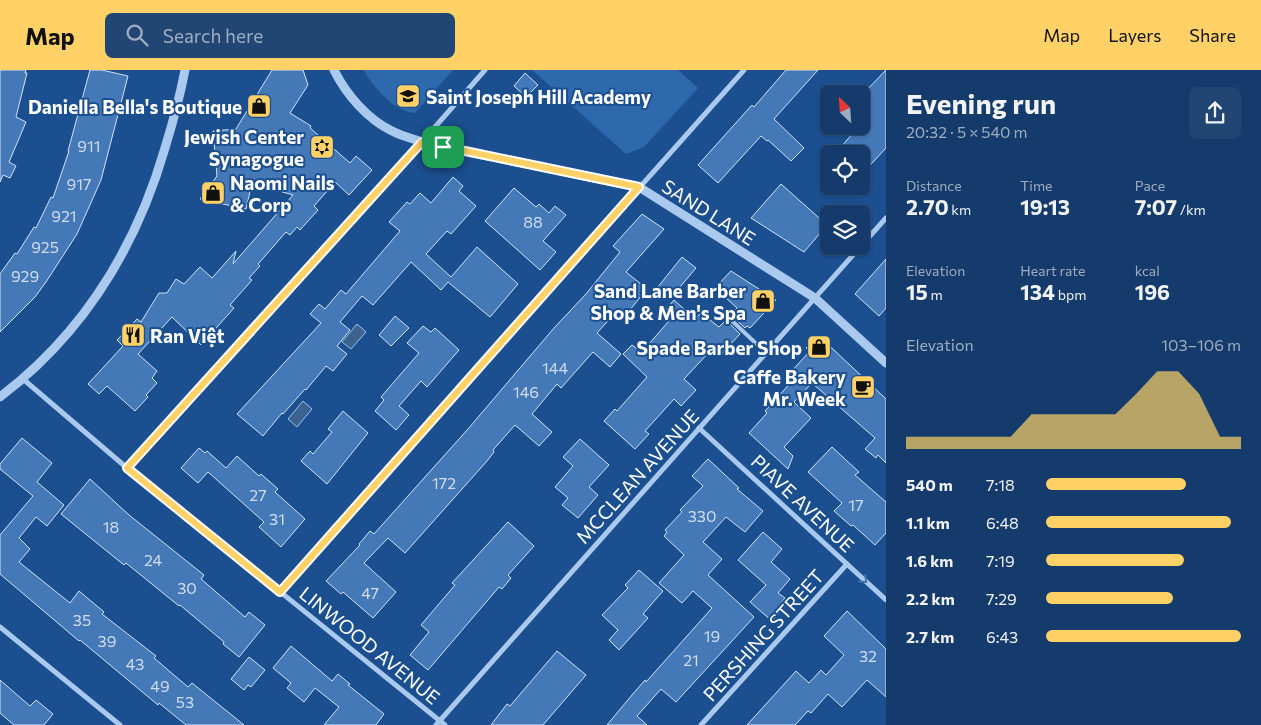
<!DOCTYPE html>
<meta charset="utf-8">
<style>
:root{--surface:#143b6b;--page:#214673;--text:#f1f3f6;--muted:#9dadc1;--line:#33557e;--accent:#ffd166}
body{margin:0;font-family:Commissioner,sans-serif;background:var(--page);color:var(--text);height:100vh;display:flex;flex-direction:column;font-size:19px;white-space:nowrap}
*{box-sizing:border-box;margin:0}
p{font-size:16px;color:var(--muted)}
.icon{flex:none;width:28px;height:28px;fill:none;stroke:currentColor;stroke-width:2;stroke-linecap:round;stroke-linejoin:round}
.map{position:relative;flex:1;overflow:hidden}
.drawer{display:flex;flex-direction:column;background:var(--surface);width:375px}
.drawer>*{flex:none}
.needle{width:32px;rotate:335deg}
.fabs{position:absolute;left:820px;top:15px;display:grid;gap:10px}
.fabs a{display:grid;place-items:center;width:50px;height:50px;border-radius:8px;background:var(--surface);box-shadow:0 1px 4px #0004,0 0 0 1px var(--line);font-size:25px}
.pin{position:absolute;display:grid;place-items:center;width:42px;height:42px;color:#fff;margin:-21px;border-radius:10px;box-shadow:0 2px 8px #0006}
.round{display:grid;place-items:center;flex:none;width:52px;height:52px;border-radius:8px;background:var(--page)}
.head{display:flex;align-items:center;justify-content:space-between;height:85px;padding:0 20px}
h1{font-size:28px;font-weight:700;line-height:38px}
.figures{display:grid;grid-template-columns:repeat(3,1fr);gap:8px;height:85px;padding:5px 20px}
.figures div{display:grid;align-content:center}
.figures b{font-size:21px;font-weight:700}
.figures small{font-size:14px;font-weight:400}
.figures p{font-size:14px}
.chart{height:140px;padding:10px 20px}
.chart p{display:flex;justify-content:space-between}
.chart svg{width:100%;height:90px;margin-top:5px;fill:var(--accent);opacity:.7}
ul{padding:0 20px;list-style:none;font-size:16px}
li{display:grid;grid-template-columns:80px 60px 1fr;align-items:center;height:38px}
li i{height:12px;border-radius:6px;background:var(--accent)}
header{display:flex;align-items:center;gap:30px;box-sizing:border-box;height:70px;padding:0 25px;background:var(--accent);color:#111}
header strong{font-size:24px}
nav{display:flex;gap:28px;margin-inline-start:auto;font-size:18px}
.search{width:350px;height:45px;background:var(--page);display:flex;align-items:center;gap:12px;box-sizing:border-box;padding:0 18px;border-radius:8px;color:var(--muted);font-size:19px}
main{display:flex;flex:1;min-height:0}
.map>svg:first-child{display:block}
.green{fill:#2e69ad}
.water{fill:#3c6290;stroke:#9cc4f0}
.building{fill:#4478b7;stroke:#cfe3fa}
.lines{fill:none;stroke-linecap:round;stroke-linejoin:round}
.service{stroke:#a9c9ee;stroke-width:4}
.minor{stroke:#a9c9ee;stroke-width:5}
.tertiary{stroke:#a9c9ee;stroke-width:9}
.oneway{stroke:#4674ac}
.route-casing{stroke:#fff;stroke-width:10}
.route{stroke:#ffd166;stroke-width:6}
.labels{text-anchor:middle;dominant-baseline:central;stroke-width:4;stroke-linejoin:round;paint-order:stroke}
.number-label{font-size:16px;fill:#d0dded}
.poi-label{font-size:19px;font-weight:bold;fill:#fff;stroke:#1b4f8f;text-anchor:end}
.street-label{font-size:19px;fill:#fff;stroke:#1b4f8f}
</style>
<header>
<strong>Map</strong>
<div class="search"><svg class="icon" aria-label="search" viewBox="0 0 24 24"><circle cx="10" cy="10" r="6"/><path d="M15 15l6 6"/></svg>Search here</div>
<nav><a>Map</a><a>Layers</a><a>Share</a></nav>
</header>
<main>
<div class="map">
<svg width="886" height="655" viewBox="0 0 886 655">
<rect width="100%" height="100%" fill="#1b4f8f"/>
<g class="green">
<path d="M364,0H453L415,43C394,42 373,17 364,0Z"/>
<path d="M532,0H678L698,18L644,77L626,84Z"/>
</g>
<g class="water">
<path d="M357,254L366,262L351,279L342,272Z"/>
<path d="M303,331L312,339L297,357L288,349Z"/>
</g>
<g class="building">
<path d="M0,0H26L25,3H27L16,47L26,52L9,92L16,96L10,108L3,105L0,112Z"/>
<path d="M90,0H102L128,6L101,110L77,164L46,212L35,227L0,262V204L15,183L17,184L34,157L36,158L51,127L53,128L69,81H68Z"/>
<path d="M272,0H303L308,15L290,43L311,56L310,58L350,93L356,86L372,100L349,125L335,112L314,136L318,140L300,160L297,157L290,165L286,162L258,194L260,196L249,208L252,210L230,235L234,238L201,275L172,247L138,284L157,301L152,308L157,313L146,325L148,327L135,341L107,316L99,324L88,314L123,276L117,270L137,249L141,252L159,223H167L176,209L184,214L200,197L212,208L236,181L233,194L293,125L252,113L246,139L200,129L217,106L213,61L236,59Z"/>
<path d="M786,0H818L774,49L804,78L791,91L768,70L767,71L761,66L718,113L698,95L752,35L754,37Z"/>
<path d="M886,0V78L861,105V84H835L859,56H861V26Z"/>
<path d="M525,3L538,15L526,27L514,16Z"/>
<path d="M453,107L463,116L459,121L476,136L451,164L447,161L426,184L451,207L477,177L518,214L490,247L448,212L441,220L411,192L373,235L362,226L340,252L350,260L337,276L347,284L333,301L326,296L306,320L305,319L283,344L282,343L263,366L237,344L321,253L310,244L319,234L325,239L341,220L346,224L400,161L389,152L407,132L410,134L420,123L431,133Z"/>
<path d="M781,114L827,155L804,182L751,148Z"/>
<path d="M514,118L536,137L539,134L549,143L555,136L566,145L543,171L556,182L540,200L485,151Z"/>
<path d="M642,144L664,159L626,202L647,219L624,247L617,241L597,263L621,284L610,297L593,282L561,318L557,314L532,344L552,362L539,376L515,355L493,380L494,382L487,391L405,483L388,468L364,493L396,522L373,548L343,522L341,524L326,511L360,475L359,474L370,461L374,464L468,359L554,258L586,224L620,182L613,176Z"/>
<path d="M682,187L696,198L670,229L657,218Z"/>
<path d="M886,189V238L879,246L855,224Z"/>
<path d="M731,201L776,230L750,258L747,256L745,258L731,245L737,238L715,218Z"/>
<path d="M674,230L695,249L701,243L719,257L726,250L740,264L719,287L711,280L684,309L696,320L681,336L674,329L645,361L649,364L635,379L604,351L615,339L617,341L647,307L623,284L632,275L642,282L668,252L660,246Z"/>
<path d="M395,246L409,258L391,276L379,265Z"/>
<path d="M423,256L431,262L435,258L459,280L427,317L421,311L399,336L409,345L396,360L375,341L384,330L381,327L419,283L407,273Z"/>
<path d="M818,265L886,329V393L878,385L876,388L865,379L875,368L812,313L794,332L811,348L784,377L793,386L788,399L749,363L767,343L765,341L794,309L789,304L810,281L806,278Z"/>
<path d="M343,341L368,363L327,414L301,391L310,381L313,384L332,362L328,359Z"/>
<path d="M22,368L52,393L37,412L64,435L47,456L36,447L19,468L30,479L19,492L70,533L79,521L104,542L102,544L156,586L154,588L188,617L192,613L244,655H186L159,633L158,635L80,570L79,571L0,504V465L33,426L0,399V394Z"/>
<path d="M580,369L609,395L589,417L598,425L578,448L562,435L568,428L555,417L573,396L563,387Z"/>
<path d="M832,377L859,402L855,405L886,432V463L875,475L853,455L851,456L834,441L842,433L808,402Z"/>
<path d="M199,378L205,383L207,381L226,398L237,386L259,406L261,404L278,419L275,422L305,449L281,477L259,457L264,452L208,402L198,413L181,398Z"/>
<path d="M708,389L739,418L737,419L763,441L745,462L726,447L703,472L722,489L708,505L754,547L676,632L661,619L637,646L647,655H607L632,625L645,610L646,612L712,538L693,521L682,533L659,513L684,485L664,466L667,462L665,460L682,442L680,440L703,416L692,406Z"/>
<path d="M90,409L129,445L204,505L201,509L245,547L249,542L265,555L239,587L223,574L224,572L180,535L179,536L126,493L124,495L61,444Z"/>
<path d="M508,452L534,476L508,505L511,508L502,519L499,517L428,600L410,585L429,562L421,555L455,515L452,513Z"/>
<path d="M763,462L782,479L771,492L790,509L778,523L785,528L782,532L786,535L772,551L750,532L766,515L738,490Z"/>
<path d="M639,500L663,521L643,544L648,548L619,580L609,570L618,560L602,545L628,518L625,515Z"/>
<path d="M847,541L886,579V627L867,610L842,637L828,624L811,643L808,641L795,655H747L796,601L809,613L821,600L826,605L844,585L824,566Z"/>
<path d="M291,576L332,611L338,604L350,614L348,615L384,644L376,655H324L339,637L315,618L304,632L287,618L291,613L273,598Z"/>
<path d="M557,581L586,605L543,655H491L507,634L510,636Z"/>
<path d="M249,587L265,600L251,617L248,615L244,620L231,609Z"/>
<path d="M0,610L30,636L36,630L53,644L44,655H14L0,643Z"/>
</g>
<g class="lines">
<path class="service" d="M729,248L766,283"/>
<g class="minor">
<path d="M861,176L886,148"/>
<path d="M23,309L127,398L445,655"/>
<path d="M699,358L886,530"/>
<path d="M127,398L406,90L485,0"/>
<path d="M280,522L744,0"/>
<path d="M0,557L120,655"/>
<path d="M436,655L861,176"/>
<path d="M701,655L847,494"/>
</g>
<g class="tertiary">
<path d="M334,0C346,24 367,49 392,61C408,69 426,73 443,77L639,117L815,228L886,293"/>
<path d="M0,327C84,263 136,178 165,78C173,52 180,26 185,0"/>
</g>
</g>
<defs><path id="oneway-chevron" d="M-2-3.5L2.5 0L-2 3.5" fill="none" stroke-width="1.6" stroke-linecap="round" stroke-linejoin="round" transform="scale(1.25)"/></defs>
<use class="oneway" href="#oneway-chevron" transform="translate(864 510) rotate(42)"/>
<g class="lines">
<defs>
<path id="route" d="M422,72L639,117L280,522L127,398Z"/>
</defs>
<use href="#route" class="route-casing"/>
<use href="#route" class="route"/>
</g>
<defs>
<symbol id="school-square" viewBox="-11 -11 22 22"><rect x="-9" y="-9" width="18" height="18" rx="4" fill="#ffd166" stroke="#1b4f8f"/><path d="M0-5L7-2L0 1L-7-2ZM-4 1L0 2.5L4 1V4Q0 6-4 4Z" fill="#111"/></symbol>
<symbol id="shop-square" viewBox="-11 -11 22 22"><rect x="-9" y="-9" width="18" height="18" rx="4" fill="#ffd166" stroke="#1b4f8f"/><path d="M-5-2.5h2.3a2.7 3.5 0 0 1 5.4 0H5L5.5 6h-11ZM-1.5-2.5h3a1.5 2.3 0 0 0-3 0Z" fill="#111"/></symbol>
<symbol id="synagogue-square" viewBox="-11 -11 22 22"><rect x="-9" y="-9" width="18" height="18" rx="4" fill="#ffd166" stroke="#1b4f8f"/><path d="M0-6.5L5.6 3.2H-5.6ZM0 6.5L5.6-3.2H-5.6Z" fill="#111"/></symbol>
<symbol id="restaurant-square" viewBox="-11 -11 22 22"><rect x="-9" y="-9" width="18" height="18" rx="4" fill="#ffd166" stroke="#1b4f8f"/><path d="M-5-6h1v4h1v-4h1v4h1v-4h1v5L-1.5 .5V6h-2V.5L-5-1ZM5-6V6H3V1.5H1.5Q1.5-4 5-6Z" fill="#111"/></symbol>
<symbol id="cafe-square" viewBox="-11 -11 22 22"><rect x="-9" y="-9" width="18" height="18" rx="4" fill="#ffd166" stroke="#1b4f8f"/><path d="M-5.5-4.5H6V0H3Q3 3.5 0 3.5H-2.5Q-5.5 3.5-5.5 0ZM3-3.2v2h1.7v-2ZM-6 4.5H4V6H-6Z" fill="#111"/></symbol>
</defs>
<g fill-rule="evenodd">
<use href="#school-square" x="394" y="12" width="28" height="28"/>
<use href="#shop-square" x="245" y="22" width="28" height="28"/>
<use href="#synagogue-square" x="308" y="63" width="28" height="28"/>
<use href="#shop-square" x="199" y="109" width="28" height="28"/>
<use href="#shop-square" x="749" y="217" width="28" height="28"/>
<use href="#restaurant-square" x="119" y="251" width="28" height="28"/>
<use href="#shop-square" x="805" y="263" width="28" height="28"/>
<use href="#cafe-square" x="849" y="303" width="28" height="28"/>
</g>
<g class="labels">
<g class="number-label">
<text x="89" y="75">911</text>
<text x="79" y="113">917</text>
<text x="64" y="145">921</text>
<text x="533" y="151">88</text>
<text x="45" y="176">925</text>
<text x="25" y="205">929</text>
<text x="555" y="297">144</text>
<text x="526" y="321">146</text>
<text x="444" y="412">172</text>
<text x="258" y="424">27</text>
<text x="856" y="434">17</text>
<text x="702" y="445">330</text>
<text x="277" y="448">31</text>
<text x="111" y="456">18</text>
<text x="153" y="489">24</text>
<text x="187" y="517">30</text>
<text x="370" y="522">47</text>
<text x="82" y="549">35</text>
<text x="712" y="565">19</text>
<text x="107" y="570">39</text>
<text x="868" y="585">32</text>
<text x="691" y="589">21</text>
<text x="135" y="593">43</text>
<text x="160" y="615">49</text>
<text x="185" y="631">53</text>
</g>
<g class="poi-label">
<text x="426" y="26" text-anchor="start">Saint Joseph Hill Academy</text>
<text x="242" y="36">Daniella Bella's Boutique</text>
<text x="304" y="66">Jewish Center<tspan x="304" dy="22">Synagogue</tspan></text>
<text x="230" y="112" text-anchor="start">Naomi Nails<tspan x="230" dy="22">&amp; Corp</tspan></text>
<text x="746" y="220">Sand Lane Barber<tspan x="746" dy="22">Shop &amp; Men's Spa</tspan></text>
<text x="150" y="265" text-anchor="start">Ran Việt</text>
<text x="802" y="277">Spade Barber Shop</text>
<text x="846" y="306">Caffe Bakery<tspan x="846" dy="22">Mr. Week</tspan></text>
</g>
<g class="street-label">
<text transform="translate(709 142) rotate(32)">SAND LANE</text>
<text transform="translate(637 406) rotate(-48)">MCCLEAN AVENUE</text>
<text transform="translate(803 433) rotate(43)">PIAVE AVENUE</text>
<text transform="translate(763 565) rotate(-48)">PERSHING STREET</text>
<text transform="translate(370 575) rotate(39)">LINWOOD AVENUE</text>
</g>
</g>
</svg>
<div class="fabs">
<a><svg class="needle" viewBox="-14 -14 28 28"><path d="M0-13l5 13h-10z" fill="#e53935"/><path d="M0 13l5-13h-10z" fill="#9dadc1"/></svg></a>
<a><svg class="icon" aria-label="locate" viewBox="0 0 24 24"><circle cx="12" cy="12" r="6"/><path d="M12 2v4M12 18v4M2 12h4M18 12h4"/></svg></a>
<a><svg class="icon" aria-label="layers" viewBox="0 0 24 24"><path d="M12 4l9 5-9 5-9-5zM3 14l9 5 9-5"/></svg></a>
</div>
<div class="pin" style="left:443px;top:77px;background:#1e9e55"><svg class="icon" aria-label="arrive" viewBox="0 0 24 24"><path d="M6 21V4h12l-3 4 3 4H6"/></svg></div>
</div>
<section class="drawer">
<div class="head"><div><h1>Evening run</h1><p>20:32 · 5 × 540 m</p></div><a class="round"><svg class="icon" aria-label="share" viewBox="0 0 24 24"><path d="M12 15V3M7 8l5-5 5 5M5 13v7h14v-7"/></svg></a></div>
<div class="figures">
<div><p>Distance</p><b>2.70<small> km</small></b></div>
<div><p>Time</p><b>19:13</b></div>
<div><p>Pace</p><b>7:07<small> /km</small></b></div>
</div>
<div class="figures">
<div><p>Elevation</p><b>15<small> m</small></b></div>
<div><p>Heart rate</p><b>134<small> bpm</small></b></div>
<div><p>kcal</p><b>196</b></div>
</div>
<div class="chart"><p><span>Elevation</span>103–106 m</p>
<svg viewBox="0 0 160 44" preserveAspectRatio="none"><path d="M0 44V38L10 38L20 38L30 38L40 38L50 38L60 27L70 27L80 27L90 27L100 27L110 17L120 6L130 6L140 17L150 38L160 38V44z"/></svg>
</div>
<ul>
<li><b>540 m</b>7:18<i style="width:72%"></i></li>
<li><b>1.1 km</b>6:48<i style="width:95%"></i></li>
<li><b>1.6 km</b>7:19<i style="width:71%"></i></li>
<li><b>2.2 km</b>7:29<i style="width:65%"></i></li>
<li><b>2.7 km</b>6:43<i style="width:100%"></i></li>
</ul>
</section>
</main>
